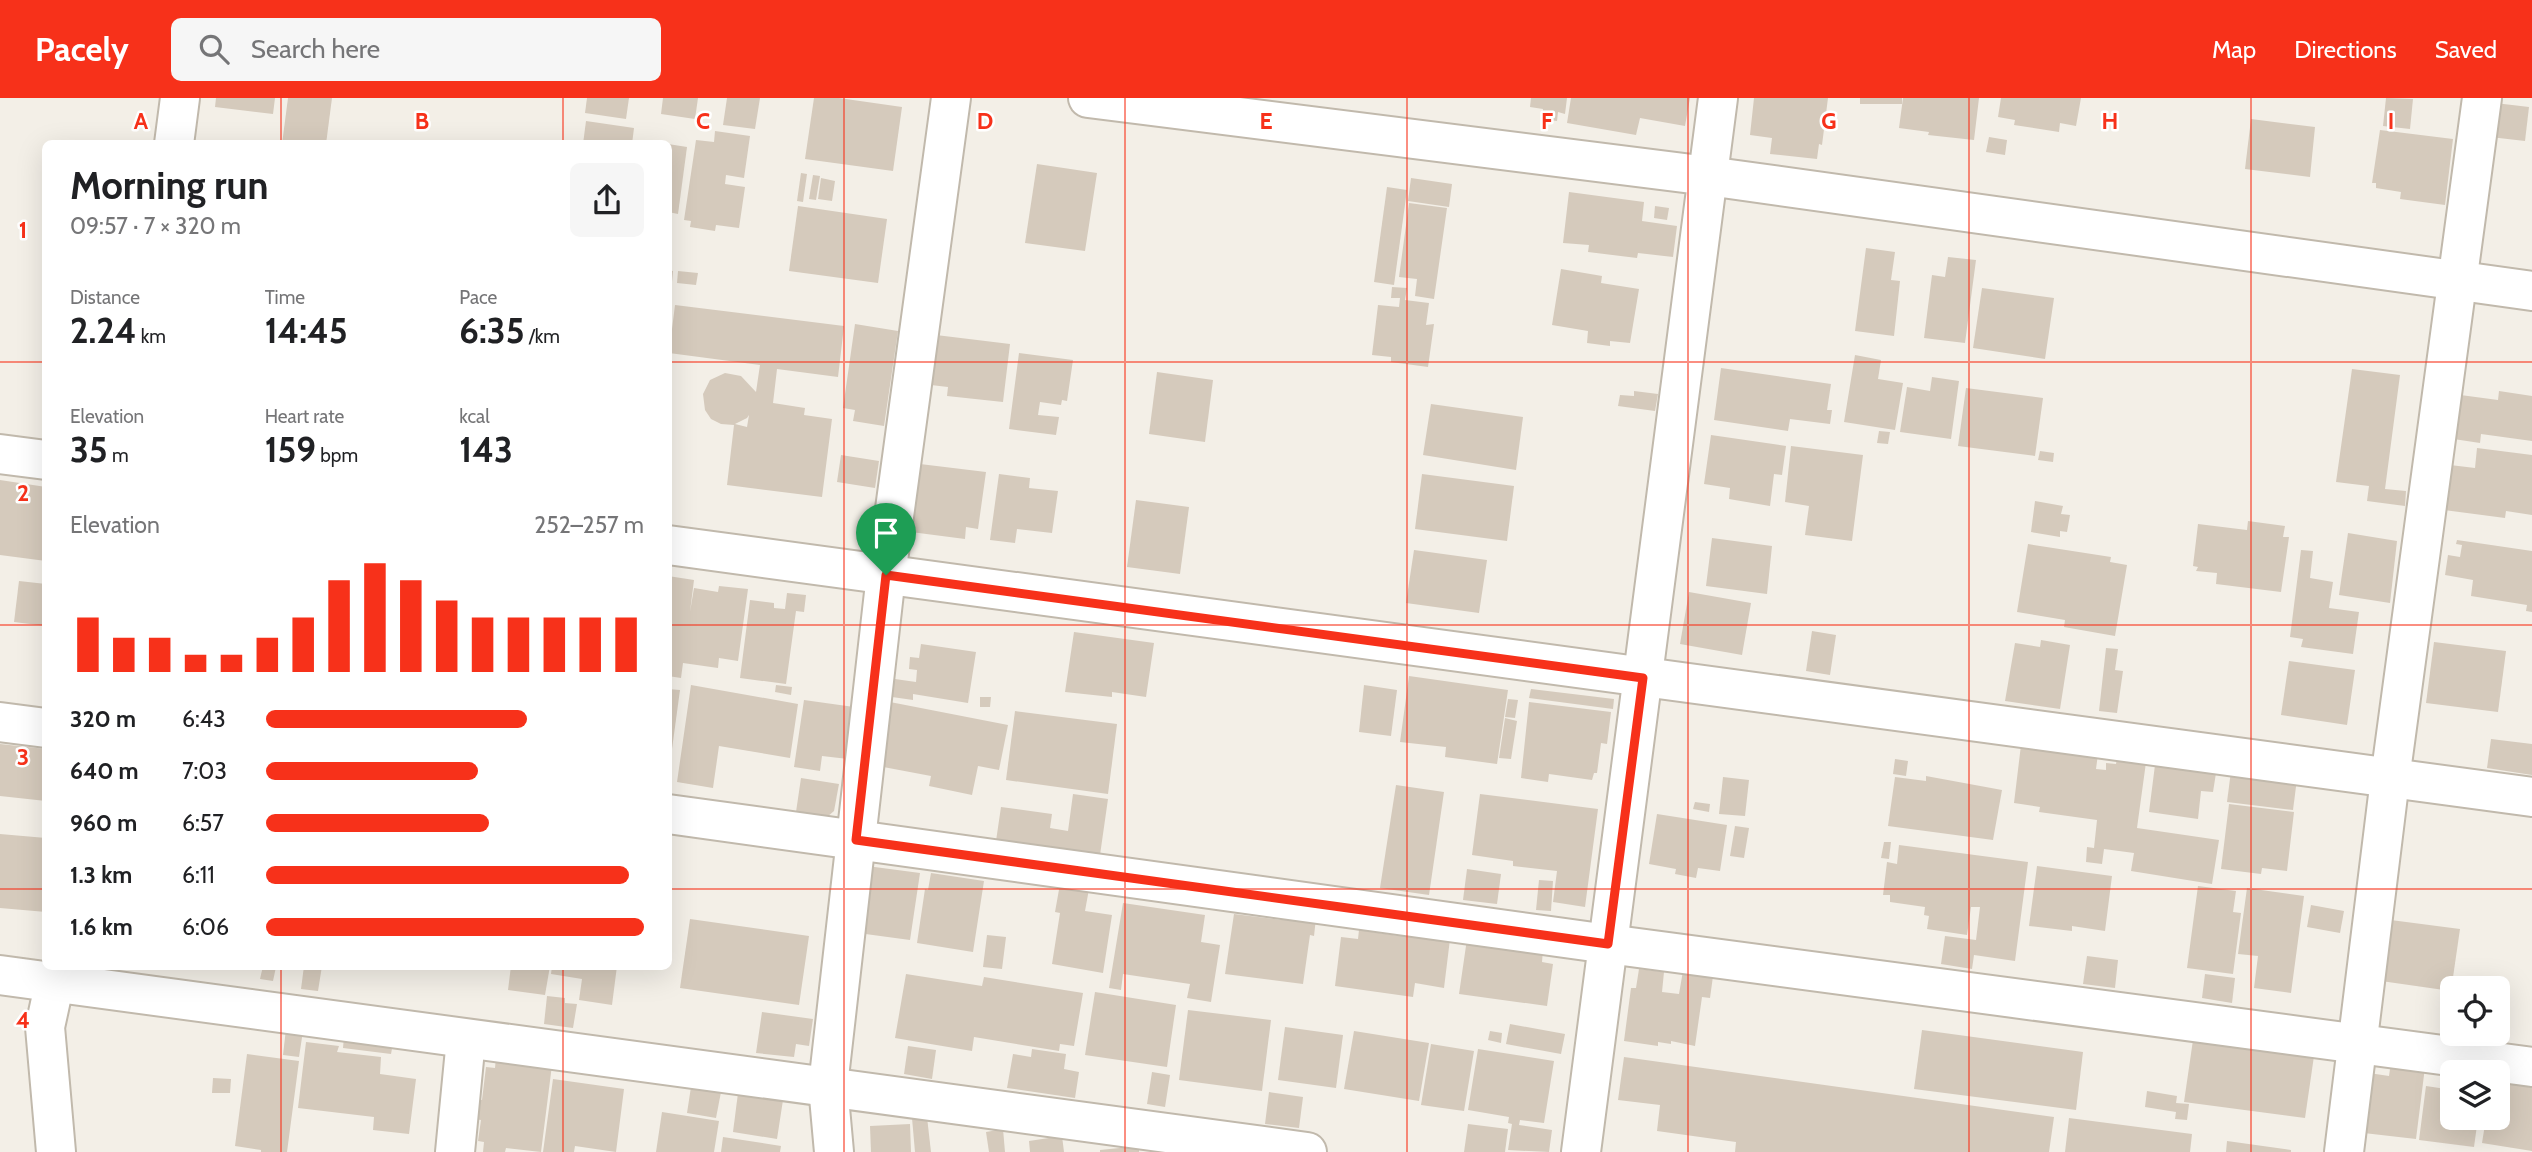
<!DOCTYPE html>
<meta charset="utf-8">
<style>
:root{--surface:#fff;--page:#f6f6f6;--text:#202124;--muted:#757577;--accent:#f7311a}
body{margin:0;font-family:Cabin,sans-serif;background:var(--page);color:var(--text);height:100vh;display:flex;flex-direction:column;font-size:26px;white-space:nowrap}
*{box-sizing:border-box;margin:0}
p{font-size:23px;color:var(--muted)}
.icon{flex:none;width:38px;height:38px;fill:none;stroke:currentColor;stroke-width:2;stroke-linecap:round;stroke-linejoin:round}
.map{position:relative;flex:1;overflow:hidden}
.sheet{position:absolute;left:42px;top:42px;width:630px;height:830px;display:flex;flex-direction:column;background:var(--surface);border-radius:10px;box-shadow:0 7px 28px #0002}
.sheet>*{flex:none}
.controls{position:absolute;left:2440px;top:878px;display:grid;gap:14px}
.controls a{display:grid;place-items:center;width:70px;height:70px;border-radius:10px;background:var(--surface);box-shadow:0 7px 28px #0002;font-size:35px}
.pin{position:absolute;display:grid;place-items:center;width:60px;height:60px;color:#fff;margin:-72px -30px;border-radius:50% 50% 50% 0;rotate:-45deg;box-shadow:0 0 7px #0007}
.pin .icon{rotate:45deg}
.round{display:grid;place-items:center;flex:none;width:74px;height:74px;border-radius:10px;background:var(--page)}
.head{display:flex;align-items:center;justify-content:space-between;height:119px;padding:0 28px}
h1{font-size:38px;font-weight:700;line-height:52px}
.metrics{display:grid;grid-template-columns:repeat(3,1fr);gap:10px;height:119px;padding:7px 28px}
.metrics div{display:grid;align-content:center}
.metrics b{font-size:35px;font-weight:700}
.metrics small{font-size:19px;font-weight:400}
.metrics p{font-size:19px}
.chart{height:196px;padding:14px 28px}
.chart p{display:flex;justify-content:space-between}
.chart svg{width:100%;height:126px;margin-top:7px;stroke:var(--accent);stroke-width:6}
ul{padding:0 28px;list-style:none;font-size:23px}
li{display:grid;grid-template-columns:112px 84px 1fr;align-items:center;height:52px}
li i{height:18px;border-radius:9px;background:var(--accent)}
header{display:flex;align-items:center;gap:42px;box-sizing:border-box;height:98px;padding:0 35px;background:var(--accent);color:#fff}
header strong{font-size:33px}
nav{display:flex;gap:38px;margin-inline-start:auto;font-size:24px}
.search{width:490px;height:63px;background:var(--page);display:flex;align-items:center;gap:18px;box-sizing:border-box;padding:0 24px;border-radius:10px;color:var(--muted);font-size:26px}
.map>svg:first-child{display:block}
.building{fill:#d5cabc;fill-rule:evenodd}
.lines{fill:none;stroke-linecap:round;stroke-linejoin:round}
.minor-casing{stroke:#c1b9ac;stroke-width:42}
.tertiary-casing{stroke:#c1b9ac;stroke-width:42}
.minor{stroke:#fff;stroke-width:38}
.tertiary{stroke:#fff;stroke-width:38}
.route-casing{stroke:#fff;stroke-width:14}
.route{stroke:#f7311a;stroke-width:9}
.grid{fill:none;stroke:#f7311a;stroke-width:2;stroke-opacity:0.55}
.grid-label{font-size:23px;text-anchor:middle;font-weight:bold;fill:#f7311a;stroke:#fff;stroke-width:5;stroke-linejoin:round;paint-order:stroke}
</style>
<header>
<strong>Pacely</strong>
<div class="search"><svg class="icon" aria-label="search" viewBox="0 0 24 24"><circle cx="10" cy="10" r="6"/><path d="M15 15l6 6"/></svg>Search here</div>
<nav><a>Map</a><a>Directions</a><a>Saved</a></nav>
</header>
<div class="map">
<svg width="2532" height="1054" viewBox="0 0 2532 1054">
<rect width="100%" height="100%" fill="#f3efe7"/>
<g class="building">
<path d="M216,0H275L273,16L215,9Z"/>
<path d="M288,0H332L326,46H282Z"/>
<path d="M587,0H629L626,21L585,15Z"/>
<path d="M663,0H698L695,21L661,16Z"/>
<path d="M727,0H760L755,31L723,27Z"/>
<path d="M814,0H839L902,9L893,73L805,61Z"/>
<path d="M1531,0H1567L1565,16L1558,14L1557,23L1542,21L1543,11L1530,9Z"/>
<path d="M1571,0H1690L1685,28L1640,20L1636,37L1567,25Z"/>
<path d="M1754,0H1828L1822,47L1819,46L1817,61L1770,56L1772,40L1750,37Z"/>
<rect x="1860" y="0" width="42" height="6"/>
<path d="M1903,0H1979L1974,42L1928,37L1929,34L1899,30Z"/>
<path d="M2001,0H2081L2076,28L2060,25L2059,34L2014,27L2015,22L1998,19Z"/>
<path d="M2386,0L2413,1L2410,31L2383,28Z"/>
<path d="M2495,5L2529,9L2525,43L2490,39Z"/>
<path d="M2251,21L2315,29L2310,79L2245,71Z"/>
<path d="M586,23L634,30L632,46H583Z"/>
<path d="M2380,32L2453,41L2445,107L2400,101L2401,94L2376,90V85H2372Z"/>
<path d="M715,33L750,38L744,80L726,77L725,86L745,89L739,130L716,127L715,133L690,129L691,123L684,122L696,42L714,44Z"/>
<path d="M1989,39L2007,42L2005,57L1986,54Z"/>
<path d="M668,46L687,49L678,116L668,114Z"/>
<path d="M1037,66L1097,75L1085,153L1025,145Z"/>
<path d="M801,75L807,76L803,104L797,103Z"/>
<path d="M813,77L820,78L816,102L809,101Z"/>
<path d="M821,80L835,83L832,103L818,101Z"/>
<path d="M1411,80L1452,86L1449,109L1408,103Z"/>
<path d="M1387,89L1407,92L1394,187L1374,184Z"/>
<path d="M1569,94L1644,104L1642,123L1677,128L1673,159L1638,155L1637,160L1588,154L1589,147L1563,145Z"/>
<path d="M1409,105L1447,110L1434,201L1415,198L1417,181L1399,179Z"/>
<path d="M798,108L887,121L878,185L789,173Z"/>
<path d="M1655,108L1669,110L1667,122L1654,120Z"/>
<path d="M1866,150L1895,154L1891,182L1900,183L1894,238L1855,233Z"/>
<path d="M1948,159L1976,162L1965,245L1924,240L1932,177L1945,179Z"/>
<path d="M1561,171L1602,178L1601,185L1639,191L1630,245L1610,243V248L1587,245L1588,233L1552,227Z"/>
<path d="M668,172L673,173L672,184H668Z"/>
<path d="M678,173L698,175L696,187L677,185Z"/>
<path d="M1392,189L1407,190L1405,202L1429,205L1426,227L1434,226L1428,269L1391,264V259L1372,257L1378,207L1399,209L1400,200H1391Z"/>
<path d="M1982,190L2054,200L2045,261L1973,250Z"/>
<path d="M675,207L844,228L838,279L777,271L773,305L805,310L804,317L832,321L822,399L727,387L734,327L721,326L711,321L705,312L703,296L710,282L725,275L741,278L756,294L760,267L669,255ZM749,317L747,329L735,326L747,320Z"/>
<path d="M855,226L898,233L884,328L853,323L855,312L843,310Z"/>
<path d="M936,237L1010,246L1003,304L947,298L948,289L931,287Z"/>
<path d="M1019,255L1073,262L1067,303L1062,302L1061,307L1040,304L1038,317L1059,319L1056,337L1009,331Z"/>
<path d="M1855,257L1881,262L1878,281L1903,285L1895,332L1844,324Z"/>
<path d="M1721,270L1831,286L1827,312H1832L1830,326L1790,321L1788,333L1714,322Z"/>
<path d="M2352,271L2400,277L2385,391L2406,393L2405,408L2367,403L2369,388L2336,384Z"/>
<path d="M1157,274L1213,282L1205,344L1149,336Z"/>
<path d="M1932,279L1959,283L1951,341L1900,334L1907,289L1930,293Z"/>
<path d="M1966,290L2043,300L2035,358L1958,348Z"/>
<path d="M1634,293L1658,296L1655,313L1618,308L1620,297L1634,298Z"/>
<path d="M2499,293L2532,298V343L2481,336L2480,345L2447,340L2453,296L2498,302Z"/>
<path d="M1431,306L1523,319L1516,372L1423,357Z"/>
<path d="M1879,333L1890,334L1888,346L1877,345Z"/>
<path d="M1711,337L1786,348L1782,377L1774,376L1770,408L1729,401L1730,390L1704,386Z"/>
<path d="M1791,348L1863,357L1852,443L1805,437L1809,408L1785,404Z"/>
<path d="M2477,350L2532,357V417L2506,413L2505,420L2444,412L2450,367L2475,370Z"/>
<path d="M2040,353L2054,355L2053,364L2038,362Z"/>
<path d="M841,357L879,363L875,390L837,384Z"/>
<path d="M920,366L986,374L978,431L966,429L965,441L911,434Z"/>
<path d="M999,376L1030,380L1029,390L1058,393L1052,435L1017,431L1015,445L990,442Z"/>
<path d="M1422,376L1514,388L1507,443L1415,431Z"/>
<path d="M0,382L46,389V463L0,457Z"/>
<path d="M1136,402L1189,409L1180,476L1127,469Z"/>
<path d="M2035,403L2063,408L2061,416L2070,417L2067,434L2060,433V439L2031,434Z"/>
<path d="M2248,423L2285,428L2283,439H2289L2281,494L2216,486L2217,475L2196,473L2198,469L2193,468L2198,426L2247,432Z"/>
<path d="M2348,435L2397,443L2390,505L2339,497Z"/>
<path d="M1712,440L1772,448L1767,496L1706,488Z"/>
<path d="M2457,442L2532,453V514L2526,513L2527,507L2471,498L2473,482L2445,477L2448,457L2460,459L2462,447L2456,446Z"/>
<path d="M2028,446L2111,459L2110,464L2127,467L2115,538L2064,529L2065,522L2017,514Z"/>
<path d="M1414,452L1487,462L1479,515L1406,505Z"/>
<path d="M2301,452L2313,453L2310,480L2333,484L2329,510L2359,514L2353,556L2301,549L2303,541L2290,539Z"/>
<path d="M668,478L694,482L690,514L694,490L718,494L719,488L748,491L738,563L719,560L718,570L683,565L681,580L668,578Z"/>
<path d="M19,483L46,486V528L14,524Z"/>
<path d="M1689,494L1751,505L1742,557L1680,546Z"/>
<path d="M787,495L806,497L804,514L796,513L786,586L740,580L750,502L774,505V510L785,511Z"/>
<path d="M1812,533L1836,537L1830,577L1806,573Z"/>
<path d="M1074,534L1154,545L1146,599L1112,594V599L1065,594Z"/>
<path d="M2041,542L2070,547L2060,611L2005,603L2015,545L2040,549Z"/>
<path d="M2434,544L2506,553L2498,614L2426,605Z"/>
<path d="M921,546L976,554L968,605L913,596V602L885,598L888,580L916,584L917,572L909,571L910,559L919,560Z"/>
<path d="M2106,550L2118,551L2115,572L2123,573L2117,615L2099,613Z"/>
<path d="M2289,563L2355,572L2347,627L2281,617Z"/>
<path d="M1409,578L1508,592L1497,666L1445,659L1446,649L1400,644Z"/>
<path d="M691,587L798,606L790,660L719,648L713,690L677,684Z"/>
<path d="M776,587L792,589L791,597L775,594Z"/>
<path d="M1364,587L1397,592L1391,638L1359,634Z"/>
<path d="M668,591L680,592L672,651L668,650Z"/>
<path d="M1531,591L1614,601L1613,611L1529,600Z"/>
<path d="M980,599H991L990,609H980Z"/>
<path d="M1508,601L1518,602L1515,620L1505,619Z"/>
<path d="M804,602L854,609L848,661L822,658L820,673L794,669Z"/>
<path d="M890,604L1008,627L999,672L978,668L972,697L929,688L931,678L878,668Z"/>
<path d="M1529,604L1611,614L1607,646L1601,645L1597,675H1594L1592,682L1549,676L1548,684L1521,680Z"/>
<path d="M1015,613L1117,626L1108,696L1006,682Z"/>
<path d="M1505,620L1517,623L1511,661L1499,660Z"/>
<path d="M2491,641L2532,646V677L2487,670Z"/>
<path d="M0,646L46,651V703L0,698Z"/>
<path d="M2021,647L2098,656L2096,671L2106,672V665L2116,666L2118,654L2147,657L2137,730L2219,742L2212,786L2131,773L2134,755L2104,751L2102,766L2086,764L2087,749L2094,750L2097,722L2039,714L2040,709L2014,705Z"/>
<path d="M1895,661L1908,663L1906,678L1893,676Z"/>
<path d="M2155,667L2216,675L2213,694L2201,693L2198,721L2149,714Z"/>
<path d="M2231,673L2297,681L2293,712L2227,704Z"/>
<path d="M1926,678L2002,692L1993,742L1888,728L1895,679L1926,683Z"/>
<path d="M1723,679L1749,682L1745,718L1719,716Z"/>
<path d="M801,680L839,686L834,713L827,719L796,714Z"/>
<path d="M1396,687L1444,694L1429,797L1380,790Z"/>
<path d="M1073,696L1108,701L1100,757L996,743L1001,709L1052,716L1050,730L1068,733Z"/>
<path d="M1480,696L1598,711L1585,809L1553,804L1557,773L1513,768V763L1472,757Z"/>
<path d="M1695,704L1710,706L1709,714L1693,711Z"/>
<path d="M2229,706L2294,714L2287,773L2262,770L2261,776L2221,771Z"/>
<path d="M1657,716L1727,727L1720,773L1698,770L1696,780L1675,776L1676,771L1649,766Z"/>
<path d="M1735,728L1749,730L1744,760L1730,758Z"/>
<path d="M0,736L46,740V814L0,810Z"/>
<path d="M1884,744H1891L1889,761L1881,760Z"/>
<path d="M1899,747L2028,764L2015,863L1974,857L1972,871L1941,866L1945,838L1976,842L1980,809H1971L1967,837L1927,831L1929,818L1924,817L1925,809L1890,804V797H1883L1887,764L1897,766Z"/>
<path d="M867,768L920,775L910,842L858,835Z"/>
<path d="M2037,768L2112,778L2105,833L2072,828V833L2029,828Z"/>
<path d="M1467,771L1501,776L1497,806L1463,802Z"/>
<path d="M931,775L984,783L973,854L917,845L925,791L928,792Z"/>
<path d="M1539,782L1553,783L1551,813L1536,812Z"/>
<path d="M1060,786L1089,791L1085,813L1112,817L1103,875L1052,866L1060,815L1055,814Z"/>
<path d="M2198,788L2236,793L2233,814L2241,815L2233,876L2187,870Z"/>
<path d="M2247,790L2304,798L2291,895L2254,890L2258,858L2238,856Z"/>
<path d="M1123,805L1205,817L1201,844L1220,847L1211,904L1187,900L1190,886L1123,876L1121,892L1109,890Z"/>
<path d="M2311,807L2344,813L2340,835L2307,829Z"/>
<path d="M1234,816L1282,822L1283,816L1316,820L1314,838L1310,837L1303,886L1225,876Z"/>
<path d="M690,821L809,838L799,907L680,890Z"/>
<path d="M2383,821L2460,831L2451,893L2374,882Z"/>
<path d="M1400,826L1451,833L1444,890L1415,885L1413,899L1335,888L1341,839L1358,841L1359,832L1399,838Z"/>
<path d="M987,837L1006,839L1002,871L983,869Z"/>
<path d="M1467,841L1543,852L1542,864L1553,866L1547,908L1459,896Z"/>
<path d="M2087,858L2118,862L2115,890L2083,886Z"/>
<path d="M1684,867L1714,871L1710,900L1702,899L1695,948L1671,943V946L1658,944V948L1624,943L1631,890H1636L1639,871L1664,874L1662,894L1679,896Z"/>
<path d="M263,868L276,869L273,883L260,881Z"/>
<path d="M304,868H322L318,893L301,891Z"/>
<path d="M511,868H550L545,897L508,892Z"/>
<path d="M552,868H617L612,907L579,902L582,881L551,876Z"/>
<path d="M906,876L982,888L984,879L1083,895L1074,948L1060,946L1059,953L974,939L972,953L895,940Z"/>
<path d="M2205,876L2235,880L2232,905L2202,900Z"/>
<path d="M1095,894L1176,907L1167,969L1085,957Z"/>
<path d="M547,898L565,900V905L577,906L573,930L544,926Z"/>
<path d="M1188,912L1271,922L1262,993L1179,982Z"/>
<path d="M762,914L813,921L809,948L796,946L794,959L756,955Z"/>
<path d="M1510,926L1565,936L1561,956L1506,946Z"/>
<path d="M1285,929L1343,937L1336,990L1278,982Z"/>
<path d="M286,931L303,933L299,959L283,957Z"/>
<path d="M1922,932L2083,954L2076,1012L1914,991Z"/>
<path d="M1354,933L1429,945L1419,1003L1344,991Z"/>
<path d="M1490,933L1502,935L1501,945L1488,942Z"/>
<path d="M344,939L393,945L391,956L343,950Z"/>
<path d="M2193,942L2314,958L2305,1020L2184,1004Z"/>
<path d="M306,944L339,948L337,954L381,959L380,976L416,981L409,1036L373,1032L374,1019L298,1010Z"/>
<path d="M1431,946L1474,953L1464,1013L1421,1007Z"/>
<path d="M908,948L936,952L932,981L904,976Z"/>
<path d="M1032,951L1066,956L1064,971L1079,974L1075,1000L1007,990L1013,956L1031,959Z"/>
<path d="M1478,951L1554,963L1544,1025L1520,1022L1519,1027L1552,1032L1549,1054L1508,1052L1512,1026L1508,1025L1509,1019L1468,1012Z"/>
<path d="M247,956L299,963L287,1054H261V1052L235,1048Z"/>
<path d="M496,959L552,967L541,1054L506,1050L505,1054H483L484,1044L478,1043L481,1022L474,1021L477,1001L482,1002L486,969L495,970Z"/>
<path d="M1624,959L2054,1019L2049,1054H1735L1736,1044L1657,1033L1660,1007L1618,1002Z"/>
<path d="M2391,964L2425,969L2416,1041L2355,1034L2362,974L2389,978Z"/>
<path d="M1152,974L1170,977L1165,1009L1147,1006Z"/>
<path d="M2448,978H2452V1020H2478L2474,1049L2419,1042L2426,988L2446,991Z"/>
<path d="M213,980L231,981L230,995H212Z"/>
<path d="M553,981L624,991L616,1054L575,1048L574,1054H543Z"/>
<path d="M2503,985L2532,989V1053L2482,1045L2486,1020H2497V1006H2500Z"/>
<path d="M691,989L721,994L716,1020L687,1015Z"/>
<path d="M2147,993L2177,998L2176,1005L2189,1006L2187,1022L2175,1021L2176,1014L2145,1009Z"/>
<path d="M1269,994L1303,999L1299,1030L1265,1026Z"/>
<path d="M738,995L783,1002L777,1041L733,1034Z"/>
<path d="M662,1014L719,1023L714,1054H656Z"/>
<path d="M927,1019L931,1054H915L912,1020Z"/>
<path d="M2069,1020L2192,1036L2190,1054H2065Z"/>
<path d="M910,1026L911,1054H871L870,1028Z"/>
<path d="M1468,1026L1508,1031L1505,1054H1464Z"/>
<path d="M1003,1031L1005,1054H989L986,1034Z"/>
<path d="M1062,1038L1064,1054H1030L1029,1043Z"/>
<path d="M723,1039L781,1048L780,1054H721Z"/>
<path d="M2227,1043L2291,1052V1054H2226Z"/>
<path d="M1139,1048V1054H1100V1052Z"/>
</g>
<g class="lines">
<defs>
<g id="minor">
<path d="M174,46L180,0"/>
<path d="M0,356L46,362"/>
<path d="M668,447L2532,699"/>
<path d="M0,624L46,630"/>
<path d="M668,716L1608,846L2532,969"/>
<path d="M0,877L1307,1054"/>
<path d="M455,1054L466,941"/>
<path d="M834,1054L828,988L886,477L951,0"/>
<path d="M1581,1054L1718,0"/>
<path d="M2344,1054L2390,681L2482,0"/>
</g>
<g id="tertiary">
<path d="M1088,0L1708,78L2532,193"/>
<path d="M55,883L45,929L56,1054"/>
</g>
</defs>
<use href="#minor" class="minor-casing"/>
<use href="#tertiary" class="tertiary-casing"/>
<use href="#minor" class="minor"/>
<use href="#tertiary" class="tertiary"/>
</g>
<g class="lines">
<defs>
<path id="route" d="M886,477L1643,580L1608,846L856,742Z"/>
</defs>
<use href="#route" class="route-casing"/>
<use href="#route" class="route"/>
</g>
<path class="grid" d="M281,0V46M563,0V46M844,0V1054M1125,0V1054M1407,0V1054M1688,0V1054M1969,0V1054M2251,0V1054M0,264H46M668,264H2532M0,527H46M668,527H2532M0,791H46M668,791H2532M281,868V1054M563,868V1054"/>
<g class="grid-label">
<text x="141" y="31">A</text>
<text x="422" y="31">B</text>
<text x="703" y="31">C</text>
<text x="985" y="31">D</text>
<text x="1266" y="31">E</text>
<text x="1547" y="31">F</text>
<text x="1829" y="31">G</text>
<text x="2110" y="31">H</text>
<text x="2391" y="31">I</text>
<text x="23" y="140">1</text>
<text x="23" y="403">2</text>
<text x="23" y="667">3</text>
<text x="23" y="930">4</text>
</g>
</svg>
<div class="controls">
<a><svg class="icon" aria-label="locate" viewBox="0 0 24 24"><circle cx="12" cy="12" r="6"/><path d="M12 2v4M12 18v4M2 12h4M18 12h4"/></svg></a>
<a><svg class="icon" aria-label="layers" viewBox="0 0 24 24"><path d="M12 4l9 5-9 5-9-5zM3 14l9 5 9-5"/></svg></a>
</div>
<div class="pin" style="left:886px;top:477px;background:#1e9e55"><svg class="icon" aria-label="arrive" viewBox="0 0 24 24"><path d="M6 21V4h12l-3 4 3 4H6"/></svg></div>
<section class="sheet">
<div class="head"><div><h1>Morning run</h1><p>09:57 · 7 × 320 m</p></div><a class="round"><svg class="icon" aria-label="share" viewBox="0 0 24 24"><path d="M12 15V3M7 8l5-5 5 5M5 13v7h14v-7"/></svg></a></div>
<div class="metrics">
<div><p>Distance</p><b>2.24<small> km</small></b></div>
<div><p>Time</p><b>14:45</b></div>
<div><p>Pace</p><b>6:35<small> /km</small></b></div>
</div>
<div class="metrics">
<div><p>Elevation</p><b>35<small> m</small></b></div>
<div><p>Heart rate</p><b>159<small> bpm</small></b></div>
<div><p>kcal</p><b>143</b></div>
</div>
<div class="chart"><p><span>Elevation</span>252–257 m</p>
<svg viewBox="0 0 160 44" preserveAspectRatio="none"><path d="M5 44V25M15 44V32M25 44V32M35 44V38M45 44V38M55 44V32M65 44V25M75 44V12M85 44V6M95 44V12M105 44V19M115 44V25M125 44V25M135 44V25M145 44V25M155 44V25"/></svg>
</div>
<ul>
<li><b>320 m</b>6:43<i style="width:69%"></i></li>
<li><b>640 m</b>7:03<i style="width:56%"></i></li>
<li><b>960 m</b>6:57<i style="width:59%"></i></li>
<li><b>1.3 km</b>6:11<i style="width:96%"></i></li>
<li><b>1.6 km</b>6:06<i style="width:100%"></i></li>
</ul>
</section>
</div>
